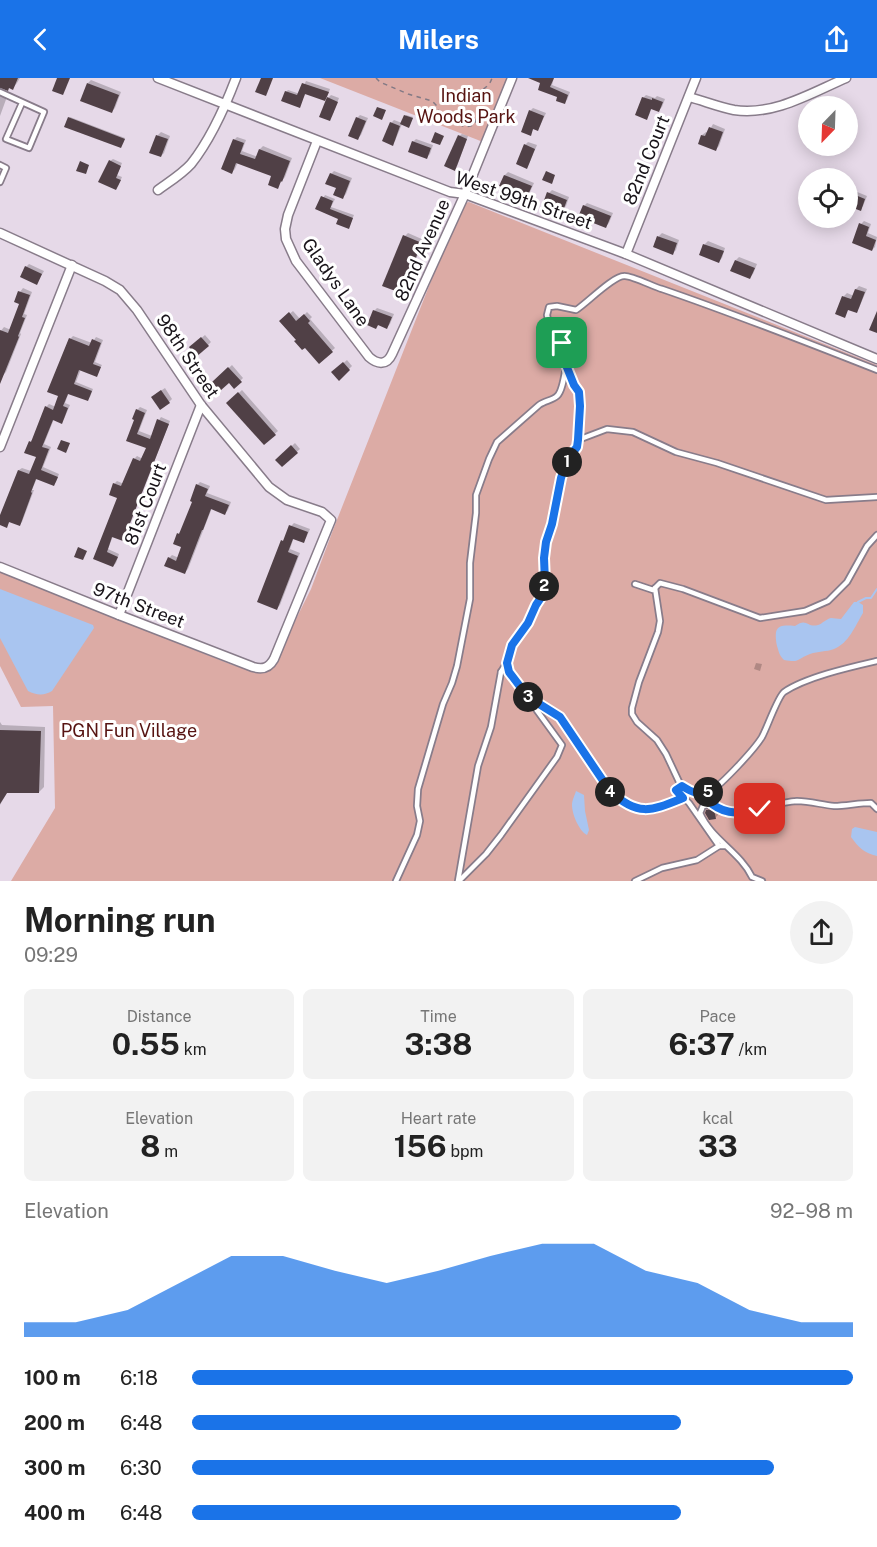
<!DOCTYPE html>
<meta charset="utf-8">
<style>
:root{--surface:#fff;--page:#f2f2f2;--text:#222;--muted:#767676;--accent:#1a73e8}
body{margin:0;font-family:"Public Sans",sans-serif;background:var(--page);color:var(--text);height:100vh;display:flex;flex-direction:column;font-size:22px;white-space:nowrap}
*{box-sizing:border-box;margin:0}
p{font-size:20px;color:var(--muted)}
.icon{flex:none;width:33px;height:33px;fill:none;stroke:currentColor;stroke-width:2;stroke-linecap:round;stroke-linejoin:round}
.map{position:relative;height:803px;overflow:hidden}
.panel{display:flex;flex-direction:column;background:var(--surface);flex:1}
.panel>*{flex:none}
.needle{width:39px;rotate:203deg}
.tools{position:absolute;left:798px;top:18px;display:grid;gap:12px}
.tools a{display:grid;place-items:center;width:60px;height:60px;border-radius:50%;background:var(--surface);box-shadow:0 3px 15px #0003;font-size:30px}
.pin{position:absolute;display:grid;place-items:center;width:51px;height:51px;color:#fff;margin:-26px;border-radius:12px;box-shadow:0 3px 9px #0006}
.km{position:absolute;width:30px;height:30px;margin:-15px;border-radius:50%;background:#222;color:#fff;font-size:16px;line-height:30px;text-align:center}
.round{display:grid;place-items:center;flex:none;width:63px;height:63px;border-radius:32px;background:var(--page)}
.head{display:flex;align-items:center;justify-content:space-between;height:102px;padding:0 24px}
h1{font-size:33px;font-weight:700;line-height:45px}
.stats{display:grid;grid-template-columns:repeat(3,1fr);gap:9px;height:102px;padding:6px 24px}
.stats div{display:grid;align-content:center;border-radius:9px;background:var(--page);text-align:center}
.stats b{font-size:30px;font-weight:700}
.stats small{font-size:16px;font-weight:400}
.stats p{font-size:16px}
.chart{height:168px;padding:12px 24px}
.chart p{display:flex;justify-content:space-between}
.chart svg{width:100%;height:108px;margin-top:6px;fill:var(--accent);opacity:.7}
ul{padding:0 24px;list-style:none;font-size:20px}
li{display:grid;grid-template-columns:96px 72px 1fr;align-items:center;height:45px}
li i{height:15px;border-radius:8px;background:var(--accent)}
header{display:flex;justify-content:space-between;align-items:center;height:78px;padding:0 24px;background:var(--accent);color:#fff;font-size:27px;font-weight:700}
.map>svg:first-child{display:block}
.green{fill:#dcaba5}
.water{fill:#a9c5f0}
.shadow{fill:#0003}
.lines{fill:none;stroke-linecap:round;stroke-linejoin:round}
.stream{stroke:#a9c5f0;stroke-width:2}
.building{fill:#504046}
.service-casing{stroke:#887c8a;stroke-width:8}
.minor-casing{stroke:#887c8a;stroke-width:11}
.path{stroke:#827984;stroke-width:1.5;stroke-dasharray:4.5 4.5;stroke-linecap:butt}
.service{stroke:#fff;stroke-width:4.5}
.minor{stroke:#fff;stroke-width:8}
.route-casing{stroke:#fff;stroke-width:12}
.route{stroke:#1a73e8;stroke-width:8}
.labels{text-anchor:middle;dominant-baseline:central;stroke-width:6;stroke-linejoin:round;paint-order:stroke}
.park-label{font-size:18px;fill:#571412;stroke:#fff}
.street-label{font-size:18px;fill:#181319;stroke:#fff}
</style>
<header><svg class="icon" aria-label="back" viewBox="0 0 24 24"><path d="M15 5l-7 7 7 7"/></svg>Milers<svg class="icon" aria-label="share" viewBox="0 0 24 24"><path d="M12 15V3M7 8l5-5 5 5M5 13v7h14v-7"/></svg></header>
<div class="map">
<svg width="877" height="803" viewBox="0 0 877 803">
<rect width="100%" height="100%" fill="#e6d9e8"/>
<g class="green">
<path d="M320,0H509L483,64Z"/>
<path d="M469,124L877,287V803H11L55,730L53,628L21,629L0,588V494L230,586L254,594H261L268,592L273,589L278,583L289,555L311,511L333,452L457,137L465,125Z"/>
</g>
<g class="water">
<path d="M0,511L93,547L94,550L52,613C44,618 36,617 28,613L0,560Z"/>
<path d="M854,524H858L863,527V535C855,548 849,565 834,571C826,574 818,573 810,576C796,581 801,585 784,582C779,577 779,574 777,568C774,550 776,546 795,548C807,539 807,550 818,547C822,546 826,541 831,540C834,540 837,541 841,541Z"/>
<path d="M576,713L584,717L585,733L589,752L587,757C579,753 572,736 572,727C572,722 575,717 576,713Z"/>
<path d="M855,749L877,754V778C864,775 859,770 851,759L852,751Z"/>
</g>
<g class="shadow">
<path d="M0,0H20L17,5L13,10L0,8L1,13L8,16L0,38Z"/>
<path d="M542,0H554L552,7L570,14L567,22L564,24L559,19L540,11Z"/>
<path d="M91,2L121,14L115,30L112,33L88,5Z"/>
<path d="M306,3L330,11L327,19L306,15L299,28L286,14L288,12L300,16Z"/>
<path d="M331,17L339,20L332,38L329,41L328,20Z"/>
<path d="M646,17L655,20L657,18L665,21L662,29L659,32L652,29L649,37L646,40L643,20Z"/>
<path d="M533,30L546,35L540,48L537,51L534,50L530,56V33Z"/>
<path d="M360,37L368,40L361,57L358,60L357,40Z"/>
<path d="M406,37L413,39L409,47L402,46L395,63L392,66L391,45L394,42L402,45Z"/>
<path d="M70,39L125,60L122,67L69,40Z"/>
<path d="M713,46L725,51L719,68L716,71L702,57L706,54L708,55Z"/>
<path d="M161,54L170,58L164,75L161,78L151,74L158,57Z"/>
<path d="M462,56L468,58L457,88L459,58Z"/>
<path d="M237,59L246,62L242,73L258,79L260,71L263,68L292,80L285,99L277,109L273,97L238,84L235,91L232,94L234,62Z"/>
<path d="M416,61L433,67L430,76L427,79L413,64Z"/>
<path d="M528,64L537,67L529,86L526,89L525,67Z"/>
<path d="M113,81L122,85L117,97L122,99L118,108L110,83Z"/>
<path d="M334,93L352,100L346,116L343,119L331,96Z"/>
<path d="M508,94L534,105L530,114L527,117L501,107L505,97Z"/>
<path d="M850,111L867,118L863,128L860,131L851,128L848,135V114Z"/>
<path d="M552,112L569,119L566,128L563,131L545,124L549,115Z"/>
<path d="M325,117L335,121L331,129L354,137L349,149L340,140L317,131Z"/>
<path d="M587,125L613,135L609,145L606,148L584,128Z"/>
<path d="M864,143L871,146L868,155L877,159L875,169L872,172L861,146Z"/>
<path d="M408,155L424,162L404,210L401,213L405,158Z"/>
<path d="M662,155L679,162L676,172L673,175L655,168L659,158Z"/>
<path d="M708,163L725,170L722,180L719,183L701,176L705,166Z"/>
<path d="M739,179L757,186L753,196L750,199L736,182Z"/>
<path d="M29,186L44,193L37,205L26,189Z"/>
<path d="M859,208L867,211L859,230L856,233L849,230L844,238L837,235L844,218L847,215L854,218L856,211Z"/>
<path d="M23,210L32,214L24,236L27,237L20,255L21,256L6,294L3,297L0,296V254L4,249L11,252L21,225L16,223L20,214Z"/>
<path d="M377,230L394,236L390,246L387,249L379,246L376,249L374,233Z"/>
<path d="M293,233L300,241L307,234L312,239L310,241L335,270L319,284L281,243Z"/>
<path d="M205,257L211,264L208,267H193Z"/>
<path d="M73,258L92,265L96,259L103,262L95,284L102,287L96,297L81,291L76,304L93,311L90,319L87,321L69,314L65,325L70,327L64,341L61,344L54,341L44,366L51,369L43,389L59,396L56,404L54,406L37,400L32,412H34L22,444L19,447L10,443L7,448L0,445V442L19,392L22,390L31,393L38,378L30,364L33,361L46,329L49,326L56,329L60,317L49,313L70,261Z"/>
<path d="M347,282L352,288L339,301L333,294Z"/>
<path d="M232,287L243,300L234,309L229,303L214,304Z"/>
<path d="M165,310L172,321L169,324L156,316Z"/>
<path d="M242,312L278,353L264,365L228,325Z"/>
<path d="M140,329L147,332L139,353L152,358L159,342L161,339L170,343L125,459L123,462L113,458L108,471L119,476L116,485L113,488L95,480L119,419L114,406L117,403L124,406L134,381L137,378L143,381L148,369L128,362L136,341L137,332Z"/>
<path d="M295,365L300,371L282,387L277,382Z"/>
<path d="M200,404L210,408L207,415L231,424L228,432L225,435L212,430L188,491L185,494L169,480L172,477L179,480L183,469L178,456L181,453L194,423L197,407Z"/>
<path d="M294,445L310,451L306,460L303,463L294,459L290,471L300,475L280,527L277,530L259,523L283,463L286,459L291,448Z"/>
<path d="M756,585L762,586L760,593L754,591Z"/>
<path d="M0,644L2,647L45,649L44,709L39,714L8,713L0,727Z"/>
<path d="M711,729L717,730L718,737L715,740L707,733Z"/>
</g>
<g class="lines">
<path class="stream" d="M858,524L866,520H871L877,511"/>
</g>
<g class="building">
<path d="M0,0H18L13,12L9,10L8,13L0,10Z"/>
<path d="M57,0H70L63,17L52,13Z"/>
<path d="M261,0H273L266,18L255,14Z"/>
<path d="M528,0H554L550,9L568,17L565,26L556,23L557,19L538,12L540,5Z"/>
<path d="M87,5L119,17L112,35L80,23Z"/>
<path d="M302,5L329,14L325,23L305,16L300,30L281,23L285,13L297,17Z"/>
<path d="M327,19L338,24L330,43L319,39Z"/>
<path d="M642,19L652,22V20L663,24L659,34L651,31L647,42L635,37Z"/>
<path d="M377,29L386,32L382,42L373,38Z"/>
<path d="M529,32L544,38L538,53L533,51L531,58L521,54Z"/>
<path d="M404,37L413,40L409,50L400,46Z"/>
<path d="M68,39L125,61L121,70L64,49Z"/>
<path d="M356,39L366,43L358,62L348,58Z"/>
<path d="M390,44L400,48L393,68L382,63Z"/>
<path d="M709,49L723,54L716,73L698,66L701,57L705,58Z"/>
<path d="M435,54L444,58L440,67L431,64Z"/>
<path d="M156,57L168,61L161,79L149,75Z"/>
<path d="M458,57L467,61L455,93L444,88Z"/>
<path d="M233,61L244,65L240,76L255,81L259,71L290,83L282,104L281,103L278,111L268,107L271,98L236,85L232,96L221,91Z"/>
<path d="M412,63L431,70L427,81L408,74Z"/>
<path d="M524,66L535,71L527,91L516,86Z"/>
<path d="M109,82L121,88L116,100L121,102L116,112L98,104Z"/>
<path d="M80,83L89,87L86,96L76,93Z"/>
<path d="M546,93L555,97L552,106L542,102Z"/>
<path d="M330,95L350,103L343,121L333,117L336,110L325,106Z"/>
<path d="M504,97L532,108L527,119L499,108Z"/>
<path d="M547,114L567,122L563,133L543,125Z"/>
<path d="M848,114L865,121L861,133L848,128Z"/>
<path d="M321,118L333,123L330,131L353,140L349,151L336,146L338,141L315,131Z"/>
<path d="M583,127L611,138L606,150L578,139Z"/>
<path d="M859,145L869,149L866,158L876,162L872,173L852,165Z"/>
<path d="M403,157L422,165L401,215L382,208Z"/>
<path d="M657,158L677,165L673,177L653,169Z"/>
<path d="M703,166L724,173L719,185L699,177Z"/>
<path d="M735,182L755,190L750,201L730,193Z"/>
<path d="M25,188L42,196L37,207L20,199Z"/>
<path d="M855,211L865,214L857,235L848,232L845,240L835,236L842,218L851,221Z"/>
<path d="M18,213L30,217L22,239L25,240L18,258L19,259L0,306V252L8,255L19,226L14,224Z"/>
<path d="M373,232L392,239L387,251L378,247L376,251L367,247Z"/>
<path d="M877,233V255L869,252Z"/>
<path d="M289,234L296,243L304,236L310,243L308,245L333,274L319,286L305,270L302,272L294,263L296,262L279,243Z"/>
<path d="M201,259L209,268L196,279L189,269Z"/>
<path d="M69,260L89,268L92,261L101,265L93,286L101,289L97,299L79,292L74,306L92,313L88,323L68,316L63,328L68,330L62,346L53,342L42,369L49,371L41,392L58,399L54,408L36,401L31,414L32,415L20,448L9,444L7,450L0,447V437L18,392L29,396L36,379L24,375L29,363L31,364L45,328L53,332L58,318L47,314Z"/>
<path d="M343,284L350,292L339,303L331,294Z"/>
<path d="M228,289L242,304L234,311L229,305L220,313L212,304Z"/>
<path d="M161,312L170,325L160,332L151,319Z"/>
<path d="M238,314L276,357L264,367L226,325Z"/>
<path d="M136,331L145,335L137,356L150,361L157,341L169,346L123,463L112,459L107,474L118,479L113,489L93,481L117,420L109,417L113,405L121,408L133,380L140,383L146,370L126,363L134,342L132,341Z"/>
<path d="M61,362L70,365L66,375L57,371Z"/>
<path d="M291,367L298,375L282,389L275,382Z"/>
<path d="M196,406L208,411L205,418L229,427L225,437L211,431L203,452H202L185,496L164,488L168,479L176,483L181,469L173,466L177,455L179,456L192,424L190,423Z"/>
<path d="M289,447L308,454L304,465L293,461L288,474L298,478L277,532L257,524L281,462L283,463Z"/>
<path d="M78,469L87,473L83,482L74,479Z"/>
<path d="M0,652L41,653L39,715H7L0,726Z"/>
<path d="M712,731L714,732L716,741L709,742L705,735L706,732Z"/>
</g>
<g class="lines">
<defs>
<g id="service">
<path d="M0,14L44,34L29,70L6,61L22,25"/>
<path d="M0,87L6,90L0,104"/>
<path d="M578,362L607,351L633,354L676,374L717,385L826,422L877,419"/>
<path d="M635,506L653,512L660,505L683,511L760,540L805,533L828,523L847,504L867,468L877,457"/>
<path d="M655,510L660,543L658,554L639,604L632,630V636L637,644L657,662L666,676L681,708"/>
<path d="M507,584L512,568L527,545L536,527L542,518L545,504L544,480L546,463L552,446L561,400L567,382L577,369L578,362L580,328L579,314L574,307L566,289"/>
<path d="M530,620C540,626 554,632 561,641C586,669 609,743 657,731C666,728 675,723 683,719"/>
<path d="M711,713C723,705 754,672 762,659C767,650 778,618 784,614C806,599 851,589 877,583"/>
<path d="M712,726C740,746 768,724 797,723C810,723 822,727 834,728C846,728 859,725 871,725L877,731"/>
<path d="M725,768H719L689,725L676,712L682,708C693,715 698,717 711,713L714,717V726L703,728L700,735C711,761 740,774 752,799L762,803"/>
<path d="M396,803L417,757L420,743L417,728L418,711L443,626L452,605L457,588L470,521V485L476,435V417L489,381L497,364L539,327C544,323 553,322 557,318C564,312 565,288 568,278L548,242L547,237L549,229L557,228L576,232C587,225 613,198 624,198C631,197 654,209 662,211C735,236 806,264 877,292"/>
<path d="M458,803L478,688L491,649L501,594"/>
<path d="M459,803L486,776L501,757L557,679L562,667L509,594H506V589L501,594L507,584L509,594"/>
<path d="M635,803L662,790L697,782L719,768"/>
</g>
<g id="minor">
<path d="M158,0L450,114L465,116L626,176L877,281"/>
<path d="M689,19C704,23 719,29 734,32C774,38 811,15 846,0"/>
<path d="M317,63L288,137L285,151L286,161L296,183L369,279C378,287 387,287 392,276L465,116L512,0"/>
<path d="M158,112C169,104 182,96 191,86C210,62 225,29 236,0"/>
<path d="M0,155L105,203L120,212L137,232L201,327L269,409L287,422L322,434L331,442L274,581C269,590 263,592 253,589L119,537L0,489"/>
<path d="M626,176L696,0"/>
<path d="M0,369L72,187"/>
<path d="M119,537L201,327"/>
</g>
</defs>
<use href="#service" class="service-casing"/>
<use href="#minor" class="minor-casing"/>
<path class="path" d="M376,0L380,4L408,16L432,23L436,27L441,38L465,49L474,47C481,35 475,23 479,16C483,9 489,10 492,0"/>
<use href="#service" class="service"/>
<use href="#minor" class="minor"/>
</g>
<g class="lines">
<defs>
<path id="route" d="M562,265L568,278L566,287L574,307L579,314L580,328L578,362L577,369L567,382L561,400L552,446L546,464L544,480L545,504L542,518L536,527L528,545L512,567L507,585L509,594L528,619L560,639L610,713C638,739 651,733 683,720L676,712L682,708C693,715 698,717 711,713L714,717V726H712C728,738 742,735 760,731"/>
</defs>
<use href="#route" class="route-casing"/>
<use href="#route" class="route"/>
</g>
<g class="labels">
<g class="park-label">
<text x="466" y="17">Indian<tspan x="466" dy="21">Woods Park</tspan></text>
<text x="129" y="652">PGN Fun Village</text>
</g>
<g class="street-label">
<text transform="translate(646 82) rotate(-68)">82nd Court</text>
<text transform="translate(524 122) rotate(19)">West 99th Street</text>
<text transform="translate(422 172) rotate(-66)">82nd Avenue</text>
<text transform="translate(336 204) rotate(55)">Gladys Lane</text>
<text transform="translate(188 278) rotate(56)">98th Street</text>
<text transform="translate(145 426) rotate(-69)">81st Court</text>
<text transform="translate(139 527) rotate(21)">97th Street</text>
</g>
</g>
</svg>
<div class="tools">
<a><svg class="needle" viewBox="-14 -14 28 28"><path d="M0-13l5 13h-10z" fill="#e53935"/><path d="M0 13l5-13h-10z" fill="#767676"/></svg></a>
<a><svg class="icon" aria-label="locate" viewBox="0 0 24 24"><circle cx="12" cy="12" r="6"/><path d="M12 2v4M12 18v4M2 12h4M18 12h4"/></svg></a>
</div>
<div class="pin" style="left:562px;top:265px;background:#1e9e55"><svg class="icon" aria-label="arrive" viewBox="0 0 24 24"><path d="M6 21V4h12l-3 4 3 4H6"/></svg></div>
<div class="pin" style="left:760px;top:731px;background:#d93025"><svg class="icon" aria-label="check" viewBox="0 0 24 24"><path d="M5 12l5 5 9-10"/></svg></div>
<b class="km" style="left:567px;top:384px">1</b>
<b class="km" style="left:544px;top:508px">2</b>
<b class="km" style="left:528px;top:619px">3</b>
<b class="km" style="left:610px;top:714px">4</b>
<b class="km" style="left:708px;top:714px">5</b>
</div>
<section class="panel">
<div class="head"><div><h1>Morning run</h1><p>09:29</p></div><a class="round"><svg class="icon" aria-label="share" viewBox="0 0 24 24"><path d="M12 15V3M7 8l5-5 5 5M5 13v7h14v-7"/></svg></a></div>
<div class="stats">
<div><p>Distance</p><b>0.55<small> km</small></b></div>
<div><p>Time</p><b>3:38</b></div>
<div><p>Pace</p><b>6:37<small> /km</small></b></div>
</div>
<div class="stats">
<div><p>Elevation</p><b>8<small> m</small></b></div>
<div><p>Heart rate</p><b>156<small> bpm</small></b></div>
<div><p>kcal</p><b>33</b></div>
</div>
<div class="chart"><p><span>Elevation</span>92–98 m</p>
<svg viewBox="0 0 160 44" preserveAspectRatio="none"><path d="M0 44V38L10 38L20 33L30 22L40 11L50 11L60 17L70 22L80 17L90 11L100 6L110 6L120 17L130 22L140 33L150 38L160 38V44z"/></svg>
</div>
<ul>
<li><b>100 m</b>6:18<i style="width:100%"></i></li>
<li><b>200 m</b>6:48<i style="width:74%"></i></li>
<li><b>300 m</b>6:30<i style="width:88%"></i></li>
<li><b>400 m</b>6:48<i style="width:74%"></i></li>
</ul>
</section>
